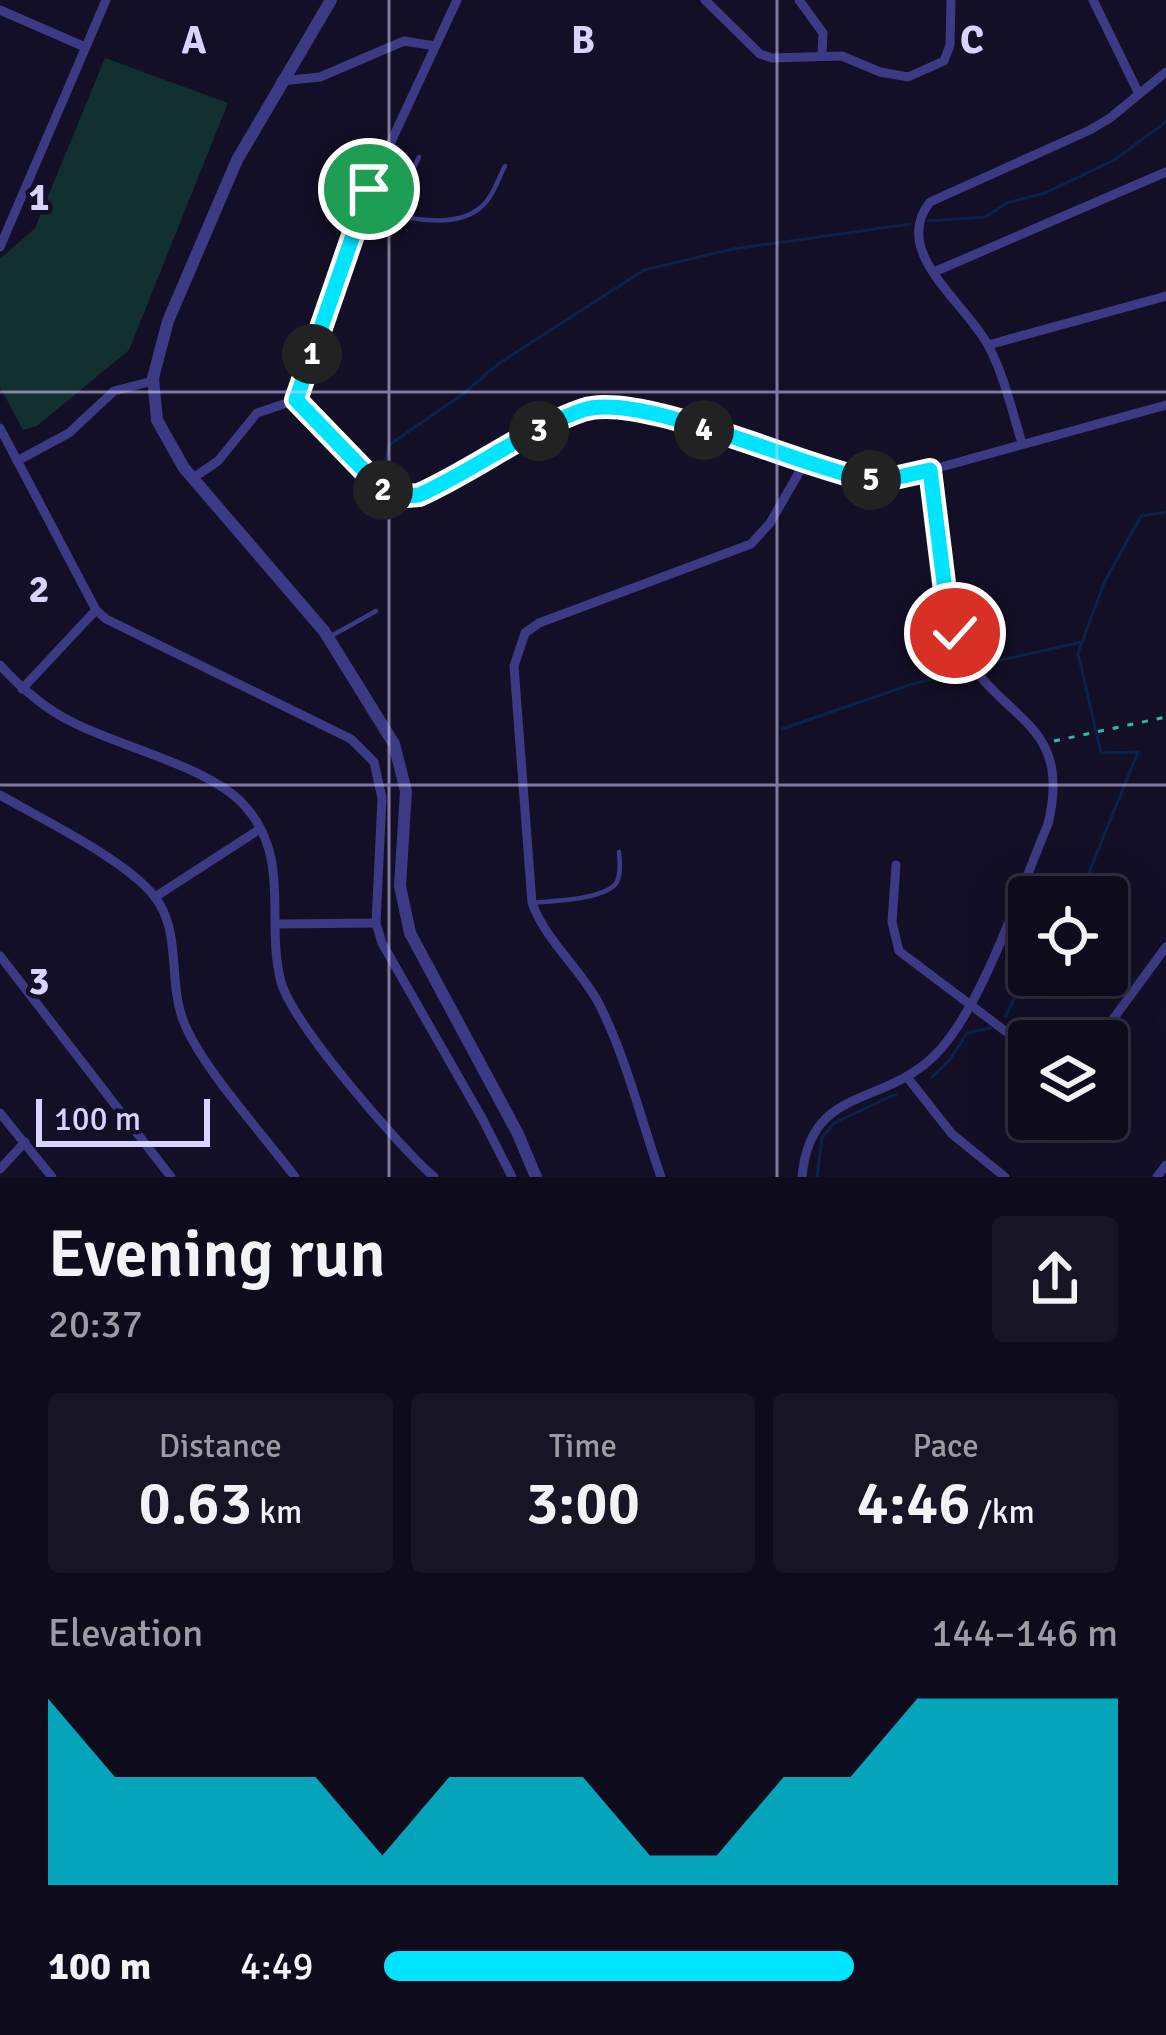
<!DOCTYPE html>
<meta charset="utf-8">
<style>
:root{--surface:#0e0b1c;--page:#171425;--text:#f1f3f6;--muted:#9b9ba3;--line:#2e2b3b;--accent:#00e5ff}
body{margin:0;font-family:Signika,sans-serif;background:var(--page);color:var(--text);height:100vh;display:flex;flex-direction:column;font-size:45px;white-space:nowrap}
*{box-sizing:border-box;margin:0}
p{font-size:39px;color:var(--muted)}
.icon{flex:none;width:66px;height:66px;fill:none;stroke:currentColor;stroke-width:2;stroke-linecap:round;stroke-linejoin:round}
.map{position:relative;height:1177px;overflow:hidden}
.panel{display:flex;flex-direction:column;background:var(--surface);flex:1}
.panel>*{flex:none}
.fabs{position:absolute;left:1008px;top:876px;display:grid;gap:24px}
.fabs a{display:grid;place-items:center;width:120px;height:120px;border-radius:12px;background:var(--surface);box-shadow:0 12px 48px #0002,0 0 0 3px var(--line);font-size:60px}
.scale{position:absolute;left:36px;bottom:30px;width:174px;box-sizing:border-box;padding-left:12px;border:6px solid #d9d4ff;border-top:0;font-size:33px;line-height:42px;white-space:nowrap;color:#d9d4ff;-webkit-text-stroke:9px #130f26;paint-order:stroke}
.pin{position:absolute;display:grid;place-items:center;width:102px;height:102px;color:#fff;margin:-51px;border:6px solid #fff;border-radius:50%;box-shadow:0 3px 12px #0007}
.km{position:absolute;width:60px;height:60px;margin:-30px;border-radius:50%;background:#222;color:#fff;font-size:33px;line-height:60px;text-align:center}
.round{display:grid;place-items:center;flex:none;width:126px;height:126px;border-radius:12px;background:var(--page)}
.summary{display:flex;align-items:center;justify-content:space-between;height:204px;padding:0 48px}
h1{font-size:66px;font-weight:600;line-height:90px}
.metrics{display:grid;grid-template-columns:repeat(3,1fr);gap:18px;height:204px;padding:12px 48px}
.metrics div{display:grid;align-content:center;border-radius:12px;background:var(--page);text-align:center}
.metrics b{font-size:60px;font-weight:600}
.metrics small{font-size:33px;font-weight:400}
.metrics p{font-size:33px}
.chart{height:336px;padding:24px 48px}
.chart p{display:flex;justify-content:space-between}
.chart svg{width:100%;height:216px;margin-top:12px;fill:var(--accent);opacity:.7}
ul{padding:0 48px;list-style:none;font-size:39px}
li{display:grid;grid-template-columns:192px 144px 1fr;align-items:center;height:90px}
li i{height:30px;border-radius:15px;background:var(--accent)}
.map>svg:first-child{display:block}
.green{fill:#12302f}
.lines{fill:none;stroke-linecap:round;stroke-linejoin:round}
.stream{stroke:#0c2248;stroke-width:3}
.path{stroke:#2fb8b0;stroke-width:3;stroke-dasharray:6 9;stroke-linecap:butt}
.service{stroke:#3d3a85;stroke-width:4.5}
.minor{stroke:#3d3a85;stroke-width:9}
.tertiary{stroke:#3d3a85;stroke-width:12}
.route-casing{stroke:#fff;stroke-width:24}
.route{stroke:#00e5ff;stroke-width:15}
.grid{fill:none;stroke:#d9d4ff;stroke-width:3;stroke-opacity:0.55}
.grid-label{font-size:39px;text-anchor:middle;font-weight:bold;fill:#d9d4ff;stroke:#130f26;stroke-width:9;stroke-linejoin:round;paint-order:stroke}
</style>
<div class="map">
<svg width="1166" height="1177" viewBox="0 0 1166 1177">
<rect width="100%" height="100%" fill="#130f26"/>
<path class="green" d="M105,58L228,103L129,350L37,426L23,430L0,387V259L35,228Z"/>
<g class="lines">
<g class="stream">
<path d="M928,221L985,217L1007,203L1045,193L1114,160L1166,122"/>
<path d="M382,475L389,445L463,394L498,364L644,270L733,249L910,224"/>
<path d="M997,661L1082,642"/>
<path d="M782,729L912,684L964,671"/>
<path d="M1079,897L1138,752L1101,753L1078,653L1104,583L1141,516L1166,512"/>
<path d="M1006,1016L1029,967"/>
<path d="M932,1077L949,1061L967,1033L990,1028"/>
<path d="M817,1177L822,1138L834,1123L896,1094"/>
</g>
<path class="path" d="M1054,741L1166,717"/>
<g class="service">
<path d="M361,210C395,214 452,233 481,207C493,197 498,179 505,166"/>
<path d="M392,214L419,157"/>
<path d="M333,635L376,611"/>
<path d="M532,903C551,901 606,900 617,882C621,873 620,862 619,852"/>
</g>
<g class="minor">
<path d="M705,0L760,54L772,58L842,56L880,72L908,77L944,61L950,45L951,0"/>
<path d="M799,0L823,33L822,54"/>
<path d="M1093,0L1139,94"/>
<path d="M0,10L85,47"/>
<path d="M281,81L320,77L404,41L435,46"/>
<path d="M0,247L106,0"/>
<path d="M934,272L1166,172"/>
<path d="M988,345L1166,296"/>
<path d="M296,400L384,491L406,499L432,489L561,419L600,406L648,412L850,476L877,480L930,470L1166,405"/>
<path d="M296,400L369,189L457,0"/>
<path d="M0,428L96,610L106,619L351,739L374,762L382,798L376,923L382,943L482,1118L512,1177"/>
<path d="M1022,443C1012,411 1004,375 988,345C966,303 890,252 930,202L1090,130L1110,118L1166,72"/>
<path d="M17,461L69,433L114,391L153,381"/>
<path d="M193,478L218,461L257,413L296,400"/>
<path d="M0,665C21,688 44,708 72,722C120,747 209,766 245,806C292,859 265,921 281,982C293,1024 399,1147 434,1177"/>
<path d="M22,689L96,610"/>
<path d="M0,795C41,819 136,864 159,903C180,937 169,983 183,1020C200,1066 264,1135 295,1177"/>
<path d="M896,865L892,922L899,951L1029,1049"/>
<path d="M155,897L260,829"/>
<path d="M277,924L376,923"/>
<path d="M0,956L171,1177"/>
<path d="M1097,1041L1166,947"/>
<path d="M907,1077L952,1134L1005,1177"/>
<path d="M0,1113L52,1177"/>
<path d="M0,1169L25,1142"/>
<path d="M661,1177C641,1120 626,1056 598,1002C579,967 546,941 532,903L514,666L525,633L539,623L751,544L770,523L805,462"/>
<path d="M802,1177C810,1085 882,1108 935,1055C982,1009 1021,887 1048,824C1075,714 991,722 956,636C936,585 938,524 930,470"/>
<path d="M1157,1177L1166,1165"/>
</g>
<path class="tertiary" d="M331,0L237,160L168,321L153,378L157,420L184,468L324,631L394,744L406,791L400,886L410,933L518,1134L536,1177"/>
</g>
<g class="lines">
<defs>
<path id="route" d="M369,189L296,400L384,491L394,497L419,495C475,470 525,430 583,410C639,391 799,466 865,479H890L930,470L947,607L955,633"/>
</defs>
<use href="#route" class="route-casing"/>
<use href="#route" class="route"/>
</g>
<path class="grid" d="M389,0V1177M777,0V1177M0,392H1166M0,785H1166"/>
<g class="grid-label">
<text x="194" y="53">A</text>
<text x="583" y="53">B</text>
<text x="972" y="53">C</text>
<text x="39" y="210">1</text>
<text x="39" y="602">2</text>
<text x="39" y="994">3</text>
</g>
</svg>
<div class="fabs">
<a><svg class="icon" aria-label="locate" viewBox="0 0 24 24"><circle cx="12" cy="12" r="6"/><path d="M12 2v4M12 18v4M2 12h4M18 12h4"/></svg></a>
<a><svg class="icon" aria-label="layers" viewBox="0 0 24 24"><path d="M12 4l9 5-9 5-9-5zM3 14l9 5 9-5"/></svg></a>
</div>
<div class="scale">100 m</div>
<div class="pin" style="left:369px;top:189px;background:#1e9e55"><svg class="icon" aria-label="arrive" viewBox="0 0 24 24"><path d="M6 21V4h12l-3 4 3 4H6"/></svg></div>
<div class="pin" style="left:955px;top:633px;background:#d93025"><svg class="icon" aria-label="check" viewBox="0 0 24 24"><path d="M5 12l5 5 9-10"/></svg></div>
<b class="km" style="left:312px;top:354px">1</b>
<b class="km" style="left:383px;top:490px">2</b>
<b class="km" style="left:539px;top:431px">3</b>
<b class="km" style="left:704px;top:430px">4</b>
<b class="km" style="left:871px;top:480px">5</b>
</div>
<section class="panel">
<div class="summary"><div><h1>Evening run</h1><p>20:37</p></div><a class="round"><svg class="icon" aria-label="share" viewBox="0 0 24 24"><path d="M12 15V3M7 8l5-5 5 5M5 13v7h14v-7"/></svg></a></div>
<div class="metrics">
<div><p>Distance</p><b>0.63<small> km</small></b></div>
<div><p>Time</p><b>3:00</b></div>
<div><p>Pace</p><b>4:46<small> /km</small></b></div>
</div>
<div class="chart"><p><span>Elevation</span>144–146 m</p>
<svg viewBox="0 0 160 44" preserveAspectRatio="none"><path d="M0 44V6L10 22L20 22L30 22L40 22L50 38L60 22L70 22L80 22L90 38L100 38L110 22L120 22L130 6L140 6L150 6L160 6V44z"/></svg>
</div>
<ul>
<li><b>100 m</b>4:49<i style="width:64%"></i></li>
</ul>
</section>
